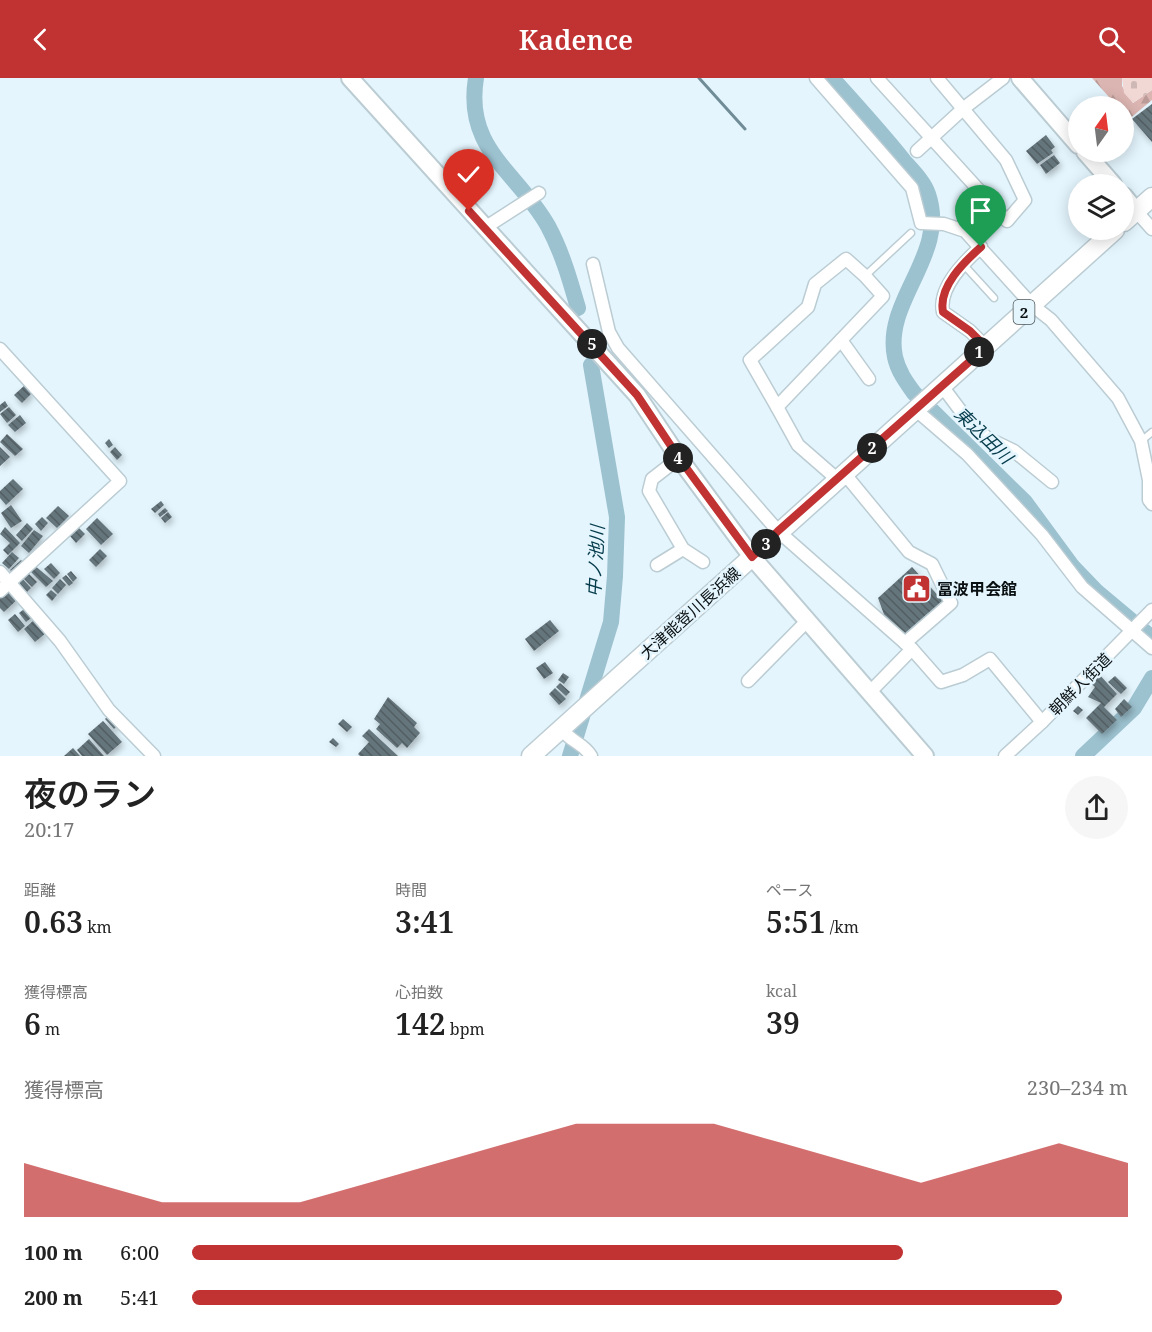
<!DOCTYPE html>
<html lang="ja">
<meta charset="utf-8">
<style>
:root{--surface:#fff;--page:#f6f6f6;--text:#222;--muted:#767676;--accent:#c13233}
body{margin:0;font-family:"Noto Serif","Noto Sans JP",serif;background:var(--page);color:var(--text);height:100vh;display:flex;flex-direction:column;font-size:22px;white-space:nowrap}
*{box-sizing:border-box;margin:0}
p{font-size:20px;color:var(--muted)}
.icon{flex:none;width:33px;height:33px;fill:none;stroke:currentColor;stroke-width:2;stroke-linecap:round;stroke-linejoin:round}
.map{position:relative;height:678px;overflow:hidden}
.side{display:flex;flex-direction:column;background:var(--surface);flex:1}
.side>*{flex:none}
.needle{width:39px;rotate:14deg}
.tools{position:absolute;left:1068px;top:18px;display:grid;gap:12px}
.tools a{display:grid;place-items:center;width:66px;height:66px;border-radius:50%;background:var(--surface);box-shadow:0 3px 15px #0003;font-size:30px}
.pin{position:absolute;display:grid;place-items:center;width:51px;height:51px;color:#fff;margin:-62px -26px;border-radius:50% 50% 50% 0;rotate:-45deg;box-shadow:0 0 6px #0007}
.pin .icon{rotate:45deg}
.km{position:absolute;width:30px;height:30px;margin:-15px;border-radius:50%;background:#222;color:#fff;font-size:16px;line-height:30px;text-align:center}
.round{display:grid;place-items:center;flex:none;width:63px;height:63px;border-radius:32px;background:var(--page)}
.head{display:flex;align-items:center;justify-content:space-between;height:102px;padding:0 24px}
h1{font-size:33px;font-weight:600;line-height:45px}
.figures{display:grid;grid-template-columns:repeat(3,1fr);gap:9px;height:102px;padding:6px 24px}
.figures div{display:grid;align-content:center}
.figures b{font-size:30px;font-weight:600}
.figures small{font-size:16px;font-weight:400}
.figures p{font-size:16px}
.chart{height:168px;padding:12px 24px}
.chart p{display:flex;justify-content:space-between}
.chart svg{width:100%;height:108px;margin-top:6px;fill:var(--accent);opacity:.7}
ul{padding:0 24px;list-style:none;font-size:20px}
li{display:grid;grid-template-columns:96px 72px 1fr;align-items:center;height:45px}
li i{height:15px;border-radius:8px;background:var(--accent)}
header{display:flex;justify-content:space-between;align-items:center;height:78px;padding:0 24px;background:var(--accent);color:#fff;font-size:27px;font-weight:600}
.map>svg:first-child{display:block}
.forest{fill:url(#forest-firs)}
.cemetery{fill:url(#cemetery-stones)}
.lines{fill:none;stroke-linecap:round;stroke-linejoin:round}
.stream{stroke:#708c96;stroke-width:3}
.river{stroke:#9cc1cf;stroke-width:16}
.building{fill:url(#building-back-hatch);filter:url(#shadow)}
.lane-casing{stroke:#bbccd3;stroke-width:9}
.street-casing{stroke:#bbccd3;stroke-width:15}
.secondary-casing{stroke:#bbccd3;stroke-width:20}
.primary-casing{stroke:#bbccd3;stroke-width:21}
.lane{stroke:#fff;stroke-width:6}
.street{stroke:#fff;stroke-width:12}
.secondary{stroke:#fff;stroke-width:16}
.primary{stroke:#fff;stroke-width:18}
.route-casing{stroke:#fff;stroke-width:12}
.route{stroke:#c13233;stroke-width:8}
.labels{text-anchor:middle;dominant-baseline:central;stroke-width:5;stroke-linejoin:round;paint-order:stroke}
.shield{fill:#e4f5fd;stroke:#4b5558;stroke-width:1.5}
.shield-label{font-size:15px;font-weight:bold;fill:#0a1012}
.poi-label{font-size:16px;font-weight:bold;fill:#0a1012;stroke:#e4f5fd;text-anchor:start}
.street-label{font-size:16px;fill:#0a1012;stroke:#e4f5fd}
.water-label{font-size:18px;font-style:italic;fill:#043b4b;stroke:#e4f5fd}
</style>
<header><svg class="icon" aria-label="back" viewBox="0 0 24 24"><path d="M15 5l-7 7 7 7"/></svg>Kadence<svg class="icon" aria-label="search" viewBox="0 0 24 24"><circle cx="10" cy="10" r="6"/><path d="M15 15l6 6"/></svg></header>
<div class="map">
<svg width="1152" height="678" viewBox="0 0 1152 678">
<defs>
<pattern id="forest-firs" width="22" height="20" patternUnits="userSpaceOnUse" patternTransform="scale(1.5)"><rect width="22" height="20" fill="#dbb5b1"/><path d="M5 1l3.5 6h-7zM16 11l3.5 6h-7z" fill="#bb9b97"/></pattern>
<pattern id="cemetery-stones" width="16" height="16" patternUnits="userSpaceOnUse" patternTransform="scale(1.5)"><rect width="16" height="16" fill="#f2d8d5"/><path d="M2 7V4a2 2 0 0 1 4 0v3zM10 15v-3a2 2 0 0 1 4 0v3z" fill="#ceb8b6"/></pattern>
<pattern id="building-back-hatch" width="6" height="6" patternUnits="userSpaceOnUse" patternTransform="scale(1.5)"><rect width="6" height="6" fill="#65747b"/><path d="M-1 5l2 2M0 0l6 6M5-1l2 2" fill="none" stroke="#515e63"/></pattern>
<filter id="shadow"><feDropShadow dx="2" dy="3.5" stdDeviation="3" flood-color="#0004"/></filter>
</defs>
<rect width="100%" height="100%" fill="#e4f5fd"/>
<path class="forest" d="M1092,0H1122V8L1133,25L1152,12V22L1128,42L1124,37V28H1117Z"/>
<path class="cemetery" d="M1122,0H1152V12L1133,25L1124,15Z"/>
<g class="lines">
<path class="stream" d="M699,0L745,51"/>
<g class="river">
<path d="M476,0C464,72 518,94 548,148C562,174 570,202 578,230"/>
<path d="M832,0C856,27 881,54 904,83C913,93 924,104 928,116C949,177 883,222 895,279C898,293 906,304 914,315L1025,424L1072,488L1097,514L1152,560"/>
<path d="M570,678L611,544L615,498L617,439L591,287"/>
<path d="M1083,678L1134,630L1152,600"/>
</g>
</g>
<g class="building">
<path d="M1152,26V64L1132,41Z"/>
<path d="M1046,57L1055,69L1051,72L1053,75L1037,86L1026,73Z"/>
<path d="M1054,77L1060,85L1046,96L1040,87Z"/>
<path d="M25,307L32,315L22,325L14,317Z"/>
<path d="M5,323L8,328L0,334V327Z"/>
<path d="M9,329L16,337L7,345L0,336Z"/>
<path d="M20,337L26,345L15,354L8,347Z"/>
<path d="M7,356L23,371L15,378L0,364Z"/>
<path d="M109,361L113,367L109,370L105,365Z"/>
<path d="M0,369L10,379L0,388Z"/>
<path d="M115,369L122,377L117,382L110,374Z"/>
<path d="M13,401L23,411L6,427L0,420V413Z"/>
<path d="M161,423L164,427L155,435L151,431Z"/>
<path d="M11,427L22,443L11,450L1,435Z"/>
<path d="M58,428L69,438L57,450L46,440Z"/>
<path d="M165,430L168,433L160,439L158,436Z"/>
<path d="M168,434L172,439L165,445L161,440Z"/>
<path d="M42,439L48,445L41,453L35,446Z"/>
<path d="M97,440L113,456L101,467L86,451Z"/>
<path d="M27,445L33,451L22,463L16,457Z"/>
<path d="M5,449L20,465L8,477L3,472L10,465L0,456Z"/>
<path d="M79,450L85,456L76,465L70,458Z"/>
<path d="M34,452L43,458L29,475L21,468Z"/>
<path d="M100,471L107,478L96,489L89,482Z"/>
<path d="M12,474L19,480L9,491L2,485Z"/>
<path d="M21,482L26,487L16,498L10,492Z"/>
<path d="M51,485L60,495L54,501L44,491Z"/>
<path d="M34,487L53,503L46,509L29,492Z"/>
<path d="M912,489L944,524L906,559L886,542L878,520Z"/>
<path d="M71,493L77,500L73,504L67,496Z"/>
<path d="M28,495L37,504L32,509L23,500Z"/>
<path d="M66,497L73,505L69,508L62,500Z"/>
<path d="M21,499L31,510L26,515L15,504Z"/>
<path d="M60,501L66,507L58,516L52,510Z"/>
<path d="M9,509L19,520L4,534L0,530V517Z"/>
<path d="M51,512L57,517L52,523L46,517Z"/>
<path d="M28,528L35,537L26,544L19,535Z"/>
<path d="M15,536L25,548L18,554L8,542Z"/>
<path d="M34,542L46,555L35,564L24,551Z"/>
<path d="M550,542L559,553L534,573L525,561Z"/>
<path d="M545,584L553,595L544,601L536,590Z"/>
<path d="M563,595L569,599L564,606L558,602Z"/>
<path d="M1098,595L1117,616L1104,629L1117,642L1102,656L1086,640L1101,625L1088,619L1095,609L1089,603Z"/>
<path d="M1115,598L1127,610L1121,616L1108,604Z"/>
<path d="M560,605L570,614L566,618L556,609Z"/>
<path d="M555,610L566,621L559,627L549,616Z"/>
<path d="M388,619L417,645L414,649L420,655L407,670L402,665L397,670L376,651L380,646L374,641Z"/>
<path d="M1124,621L1132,629L1121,639L1115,631Z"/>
<path d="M1078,628L1083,632L1078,637L1073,633Z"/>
<path d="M110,636L119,646L114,651L105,641Z"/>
<path d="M343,641L352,649L347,654L338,646Z"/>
<path d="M103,643L122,664L107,677L88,656Z"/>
<path d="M369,651L398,678H360L358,676L369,664L362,658Z"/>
<path d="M333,660L339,666L336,669L329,664Z"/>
<path d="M89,661L104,678H82L77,672Z"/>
<path d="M73,670L80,678H64Z"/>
</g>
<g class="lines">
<defs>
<g id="lane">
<path d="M963,186L994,220"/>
<path d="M865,198L911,155"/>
<path d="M1141,363L1152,354"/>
</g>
<g id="street">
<path d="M816,0L912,110L921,145L944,146L965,153L1032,227L1051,242L1118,320L1141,363L1149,402V422L1152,426"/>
<path d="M877,0L1007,143L1025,122L1006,82L937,0"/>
<path d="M917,73L964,30L1003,0"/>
<path d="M1136,133L1152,151"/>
<path d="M486,149L539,115"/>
<path d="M981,169C965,183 938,210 943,234L970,253L986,269"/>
<path d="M593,186L609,254L618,270L778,453L912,571L941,604L963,597L990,581L1042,644"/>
<path d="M0,271L120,403L0,513"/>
<path d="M942,308L963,336L987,360L1014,373L1052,404"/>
<path d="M777,329L750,282L808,229L815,206L846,181L865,198L883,218L841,262"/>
<path d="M916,332L967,376L1042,457L1082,509L1152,570"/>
<path d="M679,380L652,401L649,413L683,471L703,484"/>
<path d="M844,395L909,474L932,486L951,525L905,565"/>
<path d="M837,401L798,367L777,329L841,262L869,301"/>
<path d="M657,487L683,471"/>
<path d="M0,494L60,563L109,632L154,678"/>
<path d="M748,603L807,543"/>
<path d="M869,615L912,571"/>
<path d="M562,650C569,664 583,664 591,678"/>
<path d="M1005,678L1042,644L1152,532"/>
</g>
<g id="secondary">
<path d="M350,0L637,317L679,380L752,479L925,678"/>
<path d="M1020,0L1078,67"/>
<path d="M1085,74L1113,106"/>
<path d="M1124,118L1136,133"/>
</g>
<g id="primary">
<path d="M1124,144L1152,119"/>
<path d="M531,678L1115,152"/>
</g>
</defs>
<use href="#lane" class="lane-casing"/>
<use href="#street" class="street-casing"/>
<use href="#secondary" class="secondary-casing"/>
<use href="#primary" class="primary-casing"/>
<use href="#lane" class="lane"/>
<use href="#street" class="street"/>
<use href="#secondary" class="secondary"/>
<use href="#primary" class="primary"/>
</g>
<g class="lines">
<defs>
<path id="route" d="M469,133L637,317L679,380L752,479L778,453L986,269L970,253L943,234C938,209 964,184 981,169"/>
</defs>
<use href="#route" class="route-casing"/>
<use href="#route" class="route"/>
</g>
<defs>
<symbol id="civic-square" viewBox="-11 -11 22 22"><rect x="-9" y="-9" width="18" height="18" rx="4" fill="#c13233" stroke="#e4f5fd"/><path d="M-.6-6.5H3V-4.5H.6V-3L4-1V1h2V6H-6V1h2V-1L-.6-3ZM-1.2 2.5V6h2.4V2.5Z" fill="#fff"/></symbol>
</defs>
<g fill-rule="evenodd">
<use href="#civic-square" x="900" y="494" width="33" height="33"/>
</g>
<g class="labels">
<rect class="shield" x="1013.5" y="222" width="21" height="24" rx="4.5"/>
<g class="shield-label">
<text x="1024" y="234">2</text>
</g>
<g class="poi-label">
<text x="937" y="511">冨波甲会館</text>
</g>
<g class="street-label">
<text transform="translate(690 535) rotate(-42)">大津能登川長浜線</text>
<text transform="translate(1080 606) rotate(-45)">朝鮮人街道</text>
</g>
<g class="water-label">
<text transform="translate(984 357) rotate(44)">東込田川</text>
<text transform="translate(595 483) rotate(-87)">中ノ池川</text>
</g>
</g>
</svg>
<div class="tools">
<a><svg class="needle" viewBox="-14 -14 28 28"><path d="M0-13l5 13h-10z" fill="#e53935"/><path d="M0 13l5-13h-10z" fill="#767676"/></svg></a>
<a><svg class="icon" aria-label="layers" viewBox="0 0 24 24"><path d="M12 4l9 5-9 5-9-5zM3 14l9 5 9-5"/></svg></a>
</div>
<div class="pin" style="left:981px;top:169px;background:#1e9e55"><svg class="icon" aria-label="arrive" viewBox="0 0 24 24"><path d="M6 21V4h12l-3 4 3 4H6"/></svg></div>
<div class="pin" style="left:469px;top:133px;background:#d93025"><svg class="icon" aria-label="check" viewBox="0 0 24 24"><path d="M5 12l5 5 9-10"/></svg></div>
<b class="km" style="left:979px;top:274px">1</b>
<b class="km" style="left:872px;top:370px">2</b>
<b class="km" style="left:766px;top:466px">3</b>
<b class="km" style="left:678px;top:380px">4</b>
<b class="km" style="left:592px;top:266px">5</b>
</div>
<section class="side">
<div class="head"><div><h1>夜のラン</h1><p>20:17</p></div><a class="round"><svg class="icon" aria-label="share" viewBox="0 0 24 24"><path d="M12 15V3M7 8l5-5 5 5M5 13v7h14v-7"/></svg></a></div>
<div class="figures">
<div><p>距離</p><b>0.63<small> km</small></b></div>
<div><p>時間</p><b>3:41</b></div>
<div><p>ペース</p><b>5:51<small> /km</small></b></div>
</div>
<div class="figures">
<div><p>獲得標高</p><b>6<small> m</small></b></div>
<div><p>心拍数</p><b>142<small> bpm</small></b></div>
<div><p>kcal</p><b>39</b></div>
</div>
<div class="chart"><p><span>獲得標高</span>230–234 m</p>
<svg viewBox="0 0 160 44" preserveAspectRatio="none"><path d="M0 44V22L10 30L20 38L30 38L40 38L50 30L60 22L70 14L80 6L90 6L100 6L110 14L120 22L130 30L140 22L150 14L160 22V44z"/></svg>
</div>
<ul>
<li><b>100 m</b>6:00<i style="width:76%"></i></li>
<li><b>200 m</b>5:41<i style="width:93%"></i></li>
</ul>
</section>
